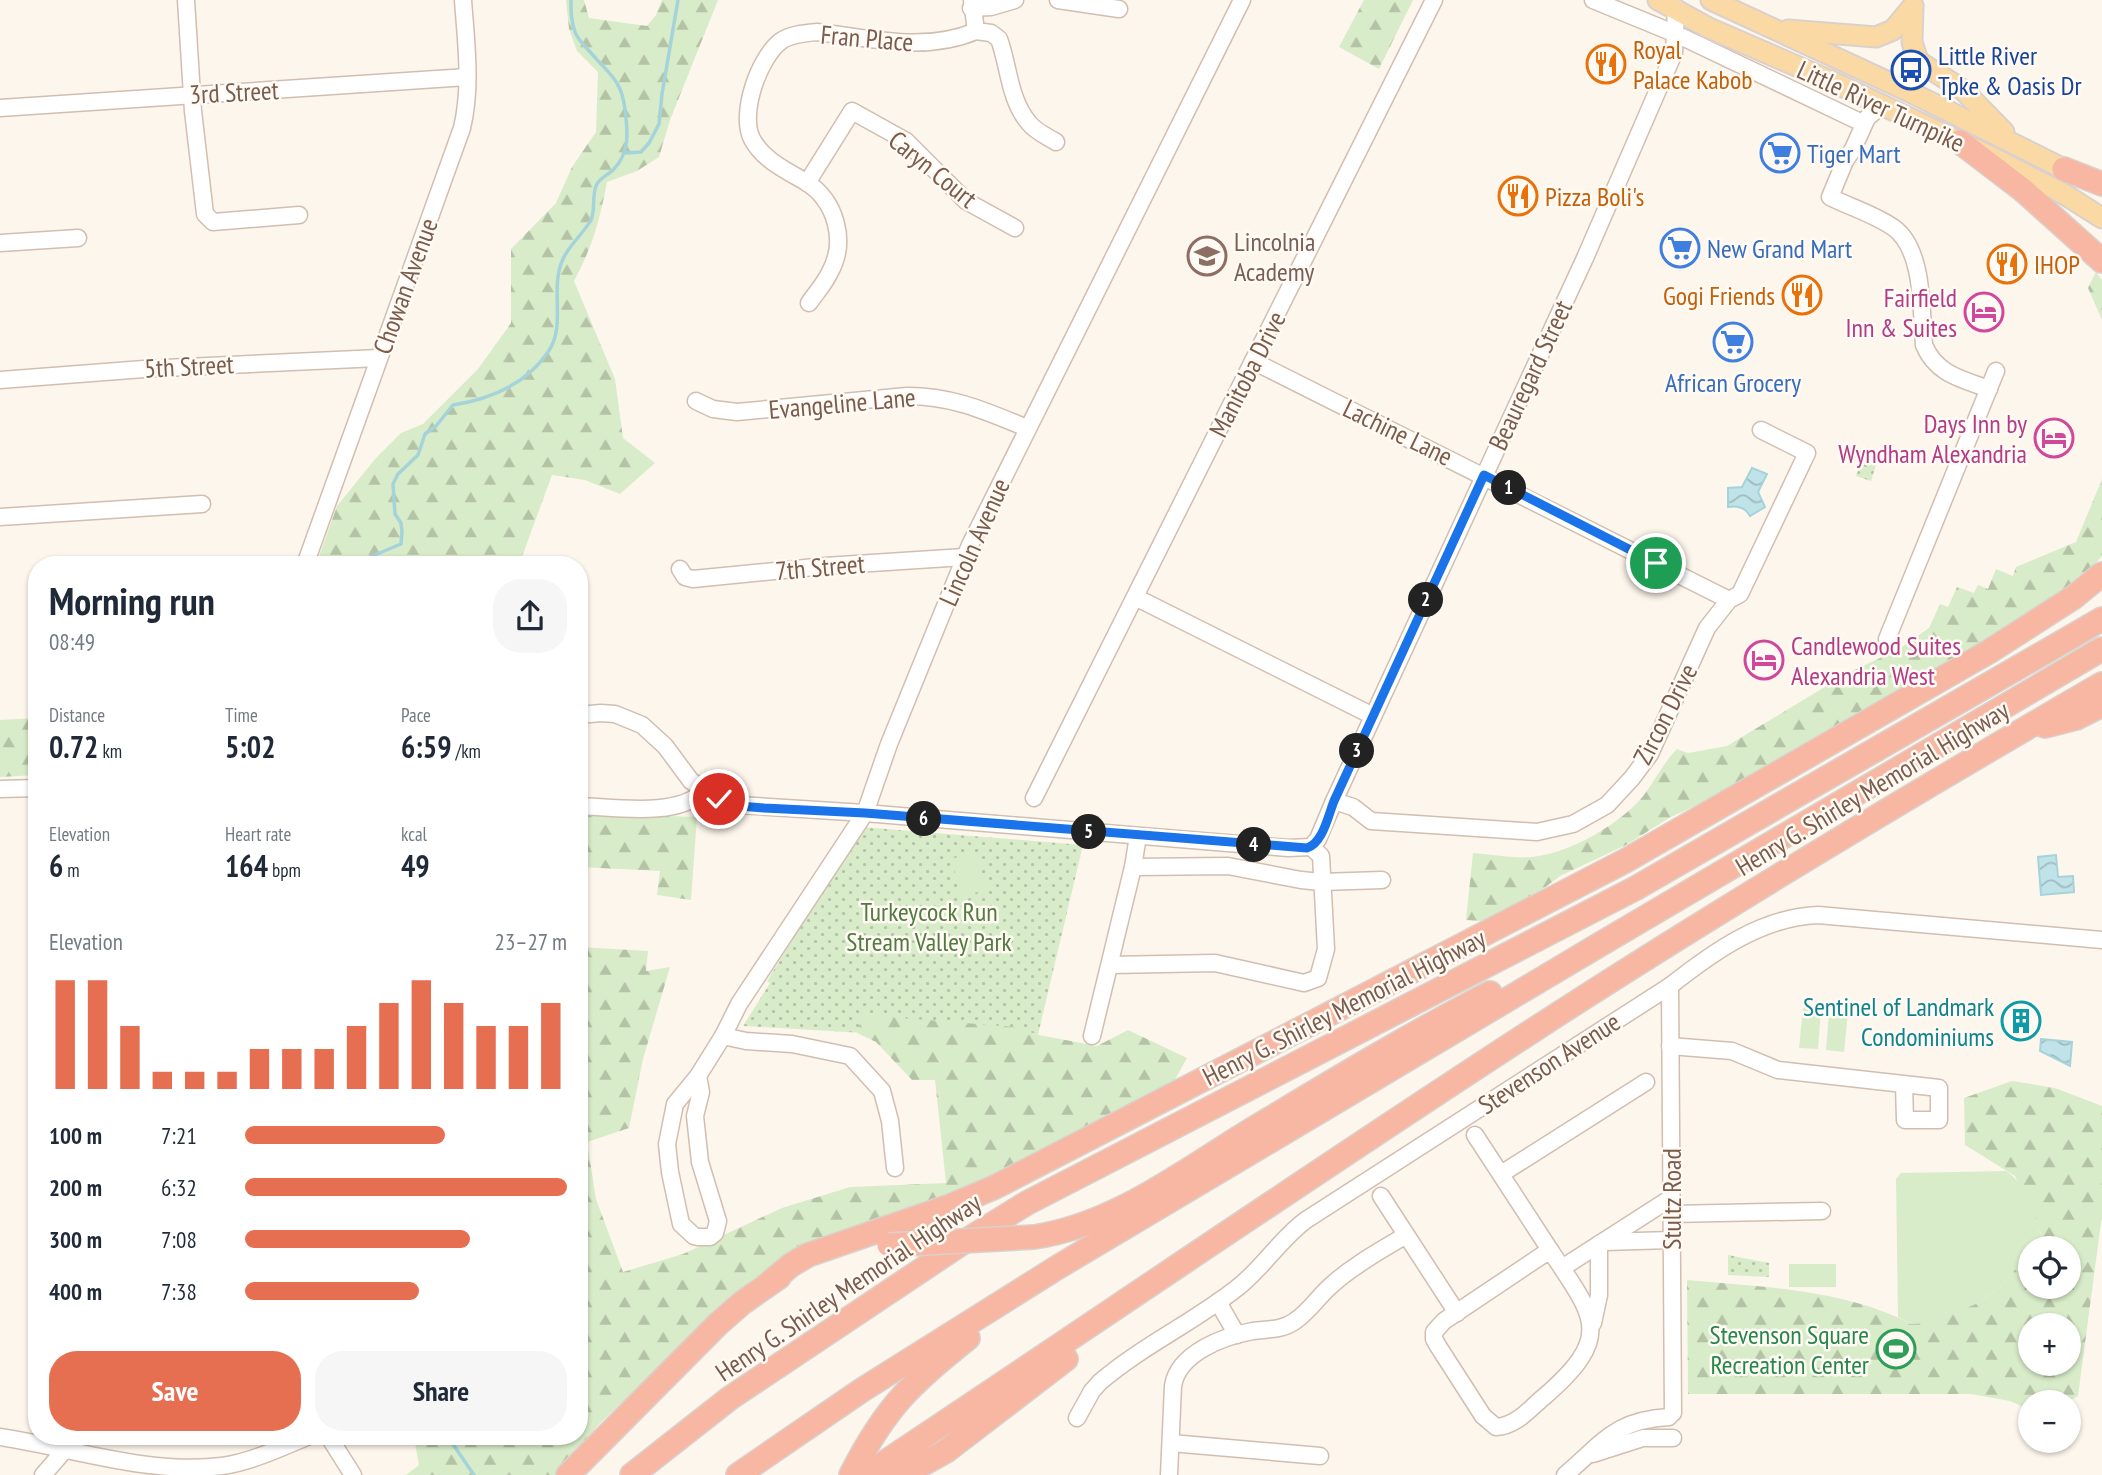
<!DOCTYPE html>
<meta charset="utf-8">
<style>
:root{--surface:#fff;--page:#f6f6f7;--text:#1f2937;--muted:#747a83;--accent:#e76f51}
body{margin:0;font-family:"PT Sans Narrow",sans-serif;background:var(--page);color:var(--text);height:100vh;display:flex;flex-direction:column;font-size:26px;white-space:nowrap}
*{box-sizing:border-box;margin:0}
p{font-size:23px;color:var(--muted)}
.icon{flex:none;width:38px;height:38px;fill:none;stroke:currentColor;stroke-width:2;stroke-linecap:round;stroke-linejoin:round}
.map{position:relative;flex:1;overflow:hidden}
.side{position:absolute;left:28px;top:556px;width:560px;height:889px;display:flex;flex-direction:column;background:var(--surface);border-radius:28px;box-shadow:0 2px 5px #0004}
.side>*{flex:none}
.controls{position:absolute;left:2018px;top:1236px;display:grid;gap:14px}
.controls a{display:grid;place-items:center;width:63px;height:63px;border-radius:50%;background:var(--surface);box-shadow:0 2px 5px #0004;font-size:35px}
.pin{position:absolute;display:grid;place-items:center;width:60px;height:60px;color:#fff;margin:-30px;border:4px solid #fff;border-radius:50%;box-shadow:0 2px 7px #0007}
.km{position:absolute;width:35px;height:35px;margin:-18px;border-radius:50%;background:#222;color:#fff;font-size:19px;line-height:35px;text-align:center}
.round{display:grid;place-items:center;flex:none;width:74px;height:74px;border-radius:28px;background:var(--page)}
.summary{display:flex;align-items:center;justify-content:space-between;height:119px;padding:0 21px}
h1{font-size:38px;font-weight:700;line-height:52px}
.figures{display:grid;grid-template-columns:repeat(3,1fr);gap:10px;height:119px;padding:7px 21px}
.figures div{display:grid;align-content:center}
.figures b{font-size:30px;font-weight:700}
.figures small{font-size:19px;font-weight:400}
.figures p{font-size:19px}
.chart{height:196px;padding:14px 21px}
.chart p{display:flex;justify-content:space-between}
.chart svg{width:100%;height:126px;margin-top:7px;stroke:var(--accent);stroke-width:6}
.button{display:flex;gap:14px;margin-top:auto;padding:14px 21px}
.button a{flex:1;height:80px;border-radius:28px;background:var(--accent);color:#fff;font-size:28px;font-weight:700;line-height:80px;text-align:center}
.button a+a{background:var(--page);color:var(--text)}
ul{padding:0 21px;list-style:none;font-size:23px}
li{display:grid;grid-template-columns:112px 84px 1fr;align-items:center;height:52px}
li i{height:18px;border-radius:9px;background:var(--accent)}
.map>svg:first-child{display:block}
.green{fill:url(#green-dots)}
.forest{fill:url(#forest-firs);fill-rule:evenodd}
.pitch{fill:#d8ecc9}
.water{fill:url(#water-waves);stroke:#a5d3da;stroke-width:2}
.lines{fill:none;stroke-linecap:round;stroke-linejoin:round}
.stream{stroke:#a5d3da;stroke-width:3.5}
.minor-casing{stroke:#d1beb0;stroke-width:19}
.major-casing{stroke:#dad1cd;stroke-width:23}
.highway-casing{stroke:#dad1cd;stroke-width:26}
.minor{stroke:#fff;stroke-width:16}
.major{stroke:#fbd9a5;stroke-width:19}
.highway{stroke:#f7b7a3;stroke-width:23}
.highway-bridge-casing{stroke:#dad1cd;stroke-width:26;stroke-linecap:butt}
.highway-bridge{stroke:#f7b7a3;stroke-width:23}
.route-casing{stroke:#fff;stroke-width:14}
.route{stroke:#1a73e8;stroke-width:9}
.labels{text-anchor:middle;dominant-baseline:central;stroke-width:5;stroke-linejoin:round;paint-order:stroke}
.street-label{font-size:26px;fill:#7a5c4d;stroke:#fffaf3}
.food-label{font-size:26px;fill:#c56008;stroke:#fffaf3;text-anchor:start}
.transit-label{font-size:26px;fill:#164399;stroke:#fffaf3;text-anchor:start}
.shop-label{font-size:26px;fill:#366cbe;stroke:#fffaf3;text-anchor:start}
.education-label{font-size:26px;fill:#785e54;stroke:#fffaf3;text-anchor:start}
.hotel-label{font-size:26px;fill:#b23c85;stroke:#fffaf3;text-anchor:end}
.park-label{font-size:26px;fill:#537a41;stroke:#fffaf3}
.culture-label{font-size:26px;fill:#0d838f;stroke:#fffaf3;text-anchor:end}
.leisure-label{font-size:26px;fill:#27864d;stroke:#fffaf3;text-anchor:end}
</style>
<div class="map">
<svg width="2102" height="1475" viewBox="0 0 2102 1475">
<defs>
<pattern id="green-dots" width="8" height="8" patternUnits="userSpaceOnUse" patternTransform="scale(1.75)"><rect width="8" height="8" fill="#d8ecc9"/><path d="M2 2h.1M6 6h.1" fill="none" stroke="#b4c2a5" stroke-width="1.8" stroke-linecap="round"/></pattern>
<pattern id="forest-firs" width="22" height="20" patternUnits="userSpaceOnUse" patternTransform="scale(1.75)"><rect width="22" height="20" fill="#d8ecc9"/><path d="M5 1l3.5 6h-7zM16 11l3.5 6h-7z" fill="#b4c2a5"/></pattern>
<pattern id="water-waves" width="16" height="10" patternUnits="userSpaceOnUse" patternTransform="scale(1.75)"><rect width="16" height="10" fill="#bfe3e8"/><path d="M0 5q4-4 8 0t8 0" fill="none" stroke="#a0bbbe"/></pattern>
</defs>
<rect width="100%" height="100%" fill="#fdf6ec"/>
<g class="green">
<path d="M1867,447L1880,452L1871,481L1856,476Z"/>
<path d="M862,827L1083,845L1036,1043L743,1026L770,983L767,981Z"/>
<path d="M1728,1255L1769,1263V1277L1728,1275Z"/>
</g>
<g class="forest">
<path d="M566,0H584L589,18L647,26L656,15L662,0H718L670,120L659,157L637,171L607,182C599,223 593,245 574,281L615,379L623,438L655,463L620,494L585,480L552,475L519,565H316L337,506L376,458L401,433L423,424L478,369L511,323V249L556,203L572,167L596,132L598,72L577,51L569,29Z"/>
<path d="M1364,0H1413L1379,69L1339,47Z"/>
<path d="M2096,272L2102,280V320L2088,288Z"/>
<path d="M2102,479V556L2087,573L2044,608L1753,789L1697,805L1669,818L1626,845L1560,876L1499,922L1466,920L1473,853C1492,854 1520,860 1539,856C1572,851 1615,826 1638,802C1653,786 1661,765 1677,749L1688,753L1727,746L1848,673L1899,649L1929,628L1940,604L1948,607L1957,587L1974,593L1978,585L1988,589L1996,569L2013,576L2016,567L2076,542Z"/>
<path d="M37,718V775L0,777V720Z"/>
<path d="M579,803L669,809V816L697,817L691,900L657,895L660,871L579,867Z"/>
<path d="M579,947L648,951L646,971L670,967L643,1059L629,1128L587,1142L596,1199L623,1272L683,1254L782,1208L850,1187L946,1183L935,1080H912L876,1042L857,1033L863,1015L1015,1027L1039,1035L1097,1046L1128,1030L1187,1058L1158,1110L936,1230L890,1236L789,1255L760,1274L695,1330L670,1358L599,1424L557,1475H406L419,1465L414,1437H579Z"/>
<path d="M2012,1081L2055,1088L2102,1106V1215L2078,1396L2068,1402H2030V1410L2010,1401L1971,1394H1688L1687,1280C1761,1287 1844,1289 1911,1324L1978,1303L2000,1287L2030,1252V1286H2068V1248H2033L2041,1234L2015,1176L1965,1145L1964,1098ZM2030,1325H2068V1363H2030Z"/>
</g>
<g class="pitch">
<path d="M975,852L987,889L962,897L951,859Z"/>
<path d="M1803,1008L1821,1010L1818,1049L1799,1048Z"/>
<path d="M1829,1011L1848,1013L1844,1052L1826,1050Z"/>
<path d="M2006,1171C2027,1184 2033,1213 2041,1235L2033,1248H2030V1252L2000,1287L1978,1303L1932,1323L1911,1324L1898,1317L1896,1179L1901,1173Z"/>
<rect x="1789" y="1264" width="47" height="23"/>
</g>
<g class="water">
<path d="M1752,468L1767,474L1758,492L1765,507L1750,516C1746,508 1737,505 1728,507V488L1742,487Z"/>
<path d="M2056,855L2058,877L2073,876L2074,892L2041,895L2038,857Z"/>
<path d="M2041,1039L2072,1042L2070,1066L2040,1051Z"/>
</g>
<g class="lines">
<g class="stream">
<path d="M625,153L641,152L649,143L659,124L662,94L678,0"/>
<path d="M351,565L401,544L402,532L401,523L395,514L393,484L398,474L418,455L425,434L436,426L453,405C490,399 526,385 548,352C567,325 549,289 563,259C569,245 583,234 591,220C596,208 591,195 597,184C601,177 608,175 613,170C630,153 628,132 625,110C622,80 609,74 591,53C585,46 578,40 575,32C571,21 571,11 571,0"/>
<path d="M448,1437L474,1475"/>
</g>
<defs>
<g id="minor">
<path d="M186,0L193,111L205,214L213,222L299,215"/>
<path d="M972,0L976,31L991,33L999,39C1009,66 1009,100 1029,123C1036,132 1047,136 1056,142"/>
<path d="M1058,0L1119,9"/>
<path d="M1593,0L1676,34L1856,120"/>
<path d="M971,8L991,7L1015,0"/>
<path d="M1881,106L1867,118L1853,149L1845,161L1830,197C1850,207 1876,215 1894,228C1924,250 1921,310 1924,345C1936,374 1961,379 1989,389"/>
<path d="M0,108L467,77"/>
<path d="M807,183L852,111L906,141L966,201L1015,228"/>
<path d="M0,243L78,238"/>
<path d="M809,303C816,293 825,283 830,272C847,241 836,201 806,182C787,171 763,160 752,139C739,114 759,57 781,41C791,34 806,33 817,32C872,38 924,53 976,31"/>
<path d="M1253,361L1729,600"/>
<path d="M0,380L144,369L379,358"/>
<path d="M696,401L713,409L737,412L907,396C953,396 985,411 1027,428"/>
<path d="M0,517L202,504"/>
<path d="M305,565L462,128C472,86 466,42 463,0"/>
<path d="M680,569L685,577L693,579L825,566L964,557"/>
<path d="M1135,597L1373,716"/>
<path d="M1887,639L1996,371"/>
<path d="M579,715L601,713L615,714L642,725L665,746L691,781L719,799L739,805L865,813L1288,848L1311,847"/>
<path d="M0,789L37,788"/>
<path d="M1034,798L1434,0"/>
<path d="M1334,801L1353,807L1371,821L1537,832L1573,824L1607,805L1632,778L1650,754L1707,628L1729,600L1740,594L1807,453L1761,430"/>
<path d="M579,806C614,807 677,818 704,791"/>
<path d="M1311,847L1318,839L1334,801L1585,258L1674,53L1676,8"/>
<path d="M1133,867L1228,866L1301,880L1321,882L1382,880"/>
<path d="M1110,965L1215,963L1304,983L1318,978L1326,949L1321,856L1311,847"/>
<path d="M1670,986L1673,1413"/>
<path d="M723,1036L746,1041L792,1044L850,1056L882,1091L890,1121L895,1168"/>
<path d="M1092,1036L1133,867L1138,836"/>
<path d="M1670,1046L1732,1051L1778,1070L1939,1088V1120H1905L1904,1084"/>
<path d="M698,1076L701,1092L695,1116L700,1162L718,1221L715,1233L710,1237H698L694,1236L681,1224L670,1172L667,1144L675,1104L698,1076L723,1036L739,1004L865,813L889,744L970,545L1242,0"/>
<path d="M1475,1135L1550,1250"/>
<path d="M1501,1174L1646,1082"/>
<path d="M1381,1196L1457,1313"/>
<path d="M1671,1214L1822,1211"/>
<path d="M1605,1242L1671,1240"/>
<path d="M1550,1250C1594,1317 1615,1335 1545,1396C1530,1408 1517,1426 1496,1427L1483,1416L1438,1346L1434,1339V1332L1444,1321Z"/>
<path d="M1562,1268L1671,1198"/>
<path d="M1218,1302L1237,1335"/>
<path d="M1593,1323L1599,1295V1244"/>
<path d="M1077,1418L1092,1391L1100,1382C1142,1346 1194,1322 1237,1288C1263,1268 1280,1239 1306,1220L1670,986C1713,952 1762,917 1818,915L2102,940"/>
<path d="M0,1437C71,1448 149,1475 222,1466C251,1462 280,1448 307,1437"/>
<path d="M329,1437L353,1475"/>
<path d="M1171,1443L1320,1456"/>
<path d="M1593,1454L1643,1438H1673"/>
<path d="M43,1475L76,1437"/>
<path d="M1169,1475L1173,1386C1178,1353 1224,1336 1253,1331C1268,1329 1283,1330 1295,1321C1310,1311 1320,1294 1334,1283C1355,1264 1382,1250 1406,1235"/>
<path d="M1565,1475C1603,1443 1614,1420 1669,1417"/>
</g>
<g id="major">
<path d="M1658,0L1709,28L1831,81L1988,155L2064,194L2102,218"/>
<path d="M1711,0L1910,92L2076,175"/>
<path d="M1913,6L1912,42L1918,61L1963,90L2004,132"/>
<path d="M1788,30L1876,37L1893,30L1913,6"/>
</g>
<g id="highway">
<path d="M1960,142L2024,191L2102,261"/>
<path d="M2064,169L2102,184"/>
<path d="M2045,726L2076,718L2102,705"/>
<path d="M1034,1237C1114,1225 1181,1173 1248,1132C1328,1084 1407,1036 1490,993"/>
<path d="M767,1285L791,1265L808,1255L950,1206L995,1187L1625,861L1990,651L2074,597L2102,574"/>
<path d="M568,1475L718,1324L742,1303L779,1277"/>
<path d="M632,1475L730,1398L959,1245L1027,1203L1636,888L2102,619"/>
<path d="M738,1475L862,1390L1058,1267L1604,942L2102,649"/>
<path d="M851,1475C885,1408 910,1384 968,1338"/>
<path d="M866,1475C1087,1328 1306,1178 1529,1033C1716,911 1909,796 2102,684"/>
<path d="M898,1475L912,1470L946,1451L1066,1359"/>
</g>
</defs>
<use href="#minor" class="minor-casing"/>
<use href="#major" class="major-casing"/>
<use href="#highway" class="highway-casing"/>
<use href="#minor" class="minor"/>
<use href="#major" class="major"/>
<use href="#highway" class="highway"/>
<defs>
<path id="highway-bridge" d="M889,1245L1034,1237"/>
</defs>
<use href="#highway-bridge" class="highway-bridge-casing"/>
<use href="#highway-bridge" class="highway-bridge"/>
</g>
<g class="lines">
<defs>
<path id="route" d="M719,799L739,806L764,808L865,813L1307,848C1323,843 1328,816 1334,801L1484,475L1656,563"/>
</defs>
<use href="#route" class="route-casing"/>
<use href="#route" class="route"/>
</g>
<defs>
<symbol id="restaurant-ring" viewBox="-11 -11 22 22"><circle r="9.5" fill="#fffaf3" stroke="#e8710a" stroke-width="1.5"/><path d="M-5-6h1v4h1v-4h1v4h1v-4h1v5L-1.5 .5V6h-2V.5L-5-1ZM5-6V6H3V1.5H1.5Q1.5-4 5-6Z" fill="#e8710a"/></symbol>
<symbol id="bus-ring" viewBox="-11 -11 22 22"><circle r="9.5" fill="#fffaf3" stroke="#1a4fb4" stroke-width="1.5"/><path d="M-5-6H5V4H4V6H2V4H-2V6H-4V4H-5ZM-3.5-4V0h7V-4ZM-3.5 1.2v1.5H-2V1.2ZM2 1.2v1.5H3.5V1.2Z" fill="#1a4fb4"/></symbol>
<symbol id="supermarket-ring" viewBox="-11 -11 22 22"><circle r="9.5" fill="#fffaf3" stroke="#3f7fe0" stroke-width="1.5"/><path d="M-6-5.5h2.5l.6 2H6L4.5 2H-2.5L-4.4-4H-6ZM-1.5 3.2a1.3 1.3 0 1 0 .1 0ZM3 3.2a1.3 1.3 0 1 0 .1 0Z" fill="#3f7fe0"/></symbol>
<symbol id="school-ring" viewBox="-11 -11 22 22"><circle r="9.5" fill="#fffaf3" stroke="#8d6e63" stroke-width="1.5"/><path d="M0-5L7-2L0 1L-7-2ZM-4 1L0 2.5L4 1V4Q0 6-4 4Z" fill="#8d6e63"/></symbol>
<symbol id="hotel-ring" viewBox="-11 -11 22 22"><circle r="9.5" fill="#fffaf3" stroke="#d1479c" stroke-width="1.5"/><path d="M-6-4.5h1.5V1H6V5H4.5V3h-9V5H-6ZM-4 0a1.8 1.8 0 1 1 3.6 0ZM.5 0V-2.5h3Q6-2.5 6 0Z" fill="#d1479c"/></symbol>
<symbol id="building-ring" viewBox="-11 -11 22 22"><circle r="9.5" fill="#fffaf3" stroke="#0f9aa8" stroke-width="1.5"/><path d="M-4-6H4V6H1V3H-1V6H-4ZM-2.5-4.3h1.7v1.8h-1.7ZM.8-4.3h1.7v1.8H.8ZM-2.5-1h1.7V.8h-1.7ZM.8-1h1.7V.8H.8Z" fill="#0f9aa8"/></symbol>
<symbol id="stadium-ring" viewBox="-11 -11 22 22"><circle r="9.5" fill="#fffaf3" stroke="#2e9e5b" stroke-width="1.5"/><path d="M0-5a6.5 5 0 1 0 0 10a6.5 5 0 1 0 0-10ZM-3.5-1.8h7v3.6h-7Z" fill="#2e9e5b"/></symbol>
</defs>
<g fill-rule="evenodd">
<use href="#restaurant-ring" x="1584" y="42" width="44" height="44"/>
<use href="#bus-ring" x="1889" y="48" width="44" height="44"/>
<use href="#supermarket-ring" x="1758" y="131" width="44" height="44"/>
<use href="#restaurant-ring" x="1496" y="174" width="44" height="44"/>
<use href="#supermarket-ring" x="1658" y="226" width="44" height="44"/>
<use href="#school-ring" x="1185" y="234" width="44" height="44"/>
<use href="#restaurant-ring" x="1985" y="242" width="44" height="44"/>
<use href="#restaurant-ring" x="1780" y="273" width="44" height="44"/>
<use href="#hotel-ring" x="1962" y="290" width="44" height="44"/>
<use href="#supermarket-ring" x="1711" y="320" width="44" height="44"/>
<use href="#hotel-ring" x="2032" y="416" width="44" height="44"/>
<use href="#hotel-ring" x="1742" y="638" width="44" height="44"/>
<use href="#building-ring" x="1999" y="999" width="44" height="44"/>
<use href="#stadium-ring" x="1874" y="1327" width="44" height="44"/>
</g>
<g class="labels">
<g class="street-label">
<text transform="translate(867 38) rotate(5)">Fran Place</text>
<text transform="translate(234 92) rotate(-3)">3rd Street</text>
<text transform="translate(1881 106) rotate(25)">Little River Turnpike</text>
<text transform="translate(933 169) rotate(39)">Caryn Court</text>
<text transform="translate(405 286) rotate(-70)">Chowan Avenue</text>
<text transform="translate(189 366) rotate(-3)">5th Street</text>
<text transform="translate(1247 374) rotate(-63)">Manitoba Drive</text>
<text transform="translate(1530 375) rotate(-65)">Beauregard Street</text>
<text transform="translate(842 403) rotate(-5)">Evangeline Lane</text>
<text transform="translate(1398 432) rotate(26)">Lachine Lane</text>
<text transform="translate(974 542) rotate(-66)">Lincoln Avenue</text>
<text transform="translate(820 567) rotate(-5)">7th Street</text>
<text transform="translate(1665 714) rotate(-63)">Zircon Drive</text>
<text transform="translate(1872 788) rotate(-31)">Henry G. Shirley Memorial Highway</text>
<text transform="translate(1344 1007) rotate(-27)">Henry G. Shirley Memorial Highway</text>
<text transform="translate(1549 1063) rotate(-33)">Stevenson Avenue</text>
<text transform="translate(1671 1199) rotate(-90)">Stultz Road</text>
<text transform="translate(848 1287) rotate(-34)">Henry G. Shirley Memorial Highway</text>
</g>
<g class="food-label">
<text x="1633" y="49">Royal<tspan x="1633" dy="30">Palace Kabob</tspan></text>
<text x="1545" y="196">Pizza Boli's</text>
<text x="2034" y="264">IHOP</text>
<text x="1775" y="295" text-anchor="end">Gogi Friends</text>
</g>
<g class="transit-label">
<text x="1938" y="55">Little River<tspan x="1938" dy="30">Tpke &amp; Oasis Dr</tspan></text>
</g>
<g class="shop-label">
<text x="1807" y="153">Tiger Mart</text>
<text x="1707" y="248">New Grand Mart</text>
<text x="1733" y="382" text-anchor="middle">African Grocery</text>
</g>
<g class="education-label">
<text x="1234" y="241">Lincolnia<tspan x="1234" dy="30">Academy</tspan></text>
</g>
<g class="hotel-label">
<text x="1957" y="297">Fairfield<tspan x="1957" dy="30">Inn &amp; Suites</tspan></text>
<text x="2027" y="423">Days Inn by<tspan x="2027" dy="30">Wyndham Alexandria</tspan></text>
<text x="1791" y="645" text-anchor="start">Candlewood Suites<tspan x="1791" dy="30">Alexandria West</tspan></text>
</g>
<g class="park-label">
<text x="929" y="911">Turkeycock Run<tspan x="929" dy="30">Stream Valley Park</tspan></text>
</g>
<g class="culture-label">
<text x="1994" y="1006">Sentinel of Landmark<tspan x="1994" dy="30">Condominiums</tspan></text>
</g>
<g class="leisure-label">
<text x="1869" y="1334">Stevenson Square<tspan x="1869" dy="30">Recreation Center</tspan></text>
</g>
</g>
</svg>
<div class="controls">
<a><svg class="icon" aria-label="locate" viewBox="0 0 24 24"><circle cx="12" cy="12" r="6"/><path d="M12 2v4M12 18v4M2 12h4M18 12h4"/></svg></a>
<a>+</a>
<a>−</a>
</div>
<div class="pin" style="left:1656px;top:563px;background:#1e9e55"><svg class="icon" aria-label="arrive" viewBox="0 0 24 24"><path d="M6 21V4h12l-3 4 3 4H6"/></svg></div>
<div class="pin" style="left:719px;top:799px;background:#d93025"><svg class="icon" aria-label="check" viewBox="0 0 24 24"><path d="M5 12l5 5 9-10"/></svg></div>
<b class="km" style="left:1509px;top:488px">1</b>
<b class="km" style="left:1426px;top:600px">2</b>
<b class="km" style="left:1357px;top:751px">3</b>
<b class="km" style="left:1254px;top:845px">4</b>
<b class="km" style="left:1089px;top:832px">5</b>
<b class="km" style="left:924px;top:819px">6</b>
<section class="side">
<div class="summary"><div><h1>Morning run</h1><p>08:49</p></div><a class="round"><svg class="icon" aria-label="share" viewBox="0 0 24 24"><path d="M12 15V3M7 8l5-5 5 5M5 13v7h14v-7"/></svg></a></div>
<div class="figures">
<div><p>Distance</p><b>0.72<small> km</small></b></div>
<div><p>Time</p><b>5:02</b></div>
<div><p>Pace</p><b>6:59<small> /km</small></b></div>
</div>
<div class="figures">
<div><p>Elevation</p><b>6<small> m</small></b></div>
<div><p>Heart rate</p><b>164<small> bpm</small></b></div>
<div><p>kcal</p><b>49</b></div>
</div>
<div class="chart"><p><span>Elevation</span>23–27 m</p>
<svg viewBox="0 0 160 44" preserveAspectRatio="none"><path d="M5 44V6M15 44V6M25 44V22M35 44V38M45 44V38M55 44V38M65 44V30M75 44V30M85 44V30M95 44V22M105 44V14M115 44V6M125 44V14M135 44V22M145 44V22M155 44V14"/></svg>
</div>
<ul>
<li><b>100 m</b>7:21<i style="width:62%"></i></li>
<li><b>200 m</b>6:32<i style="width:100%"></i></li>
<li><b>300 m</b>7:08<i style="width:70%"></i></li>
<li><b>400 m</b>7:38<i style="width:54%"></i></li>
</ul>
<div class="button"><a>Save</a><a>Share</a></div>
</section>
</div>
